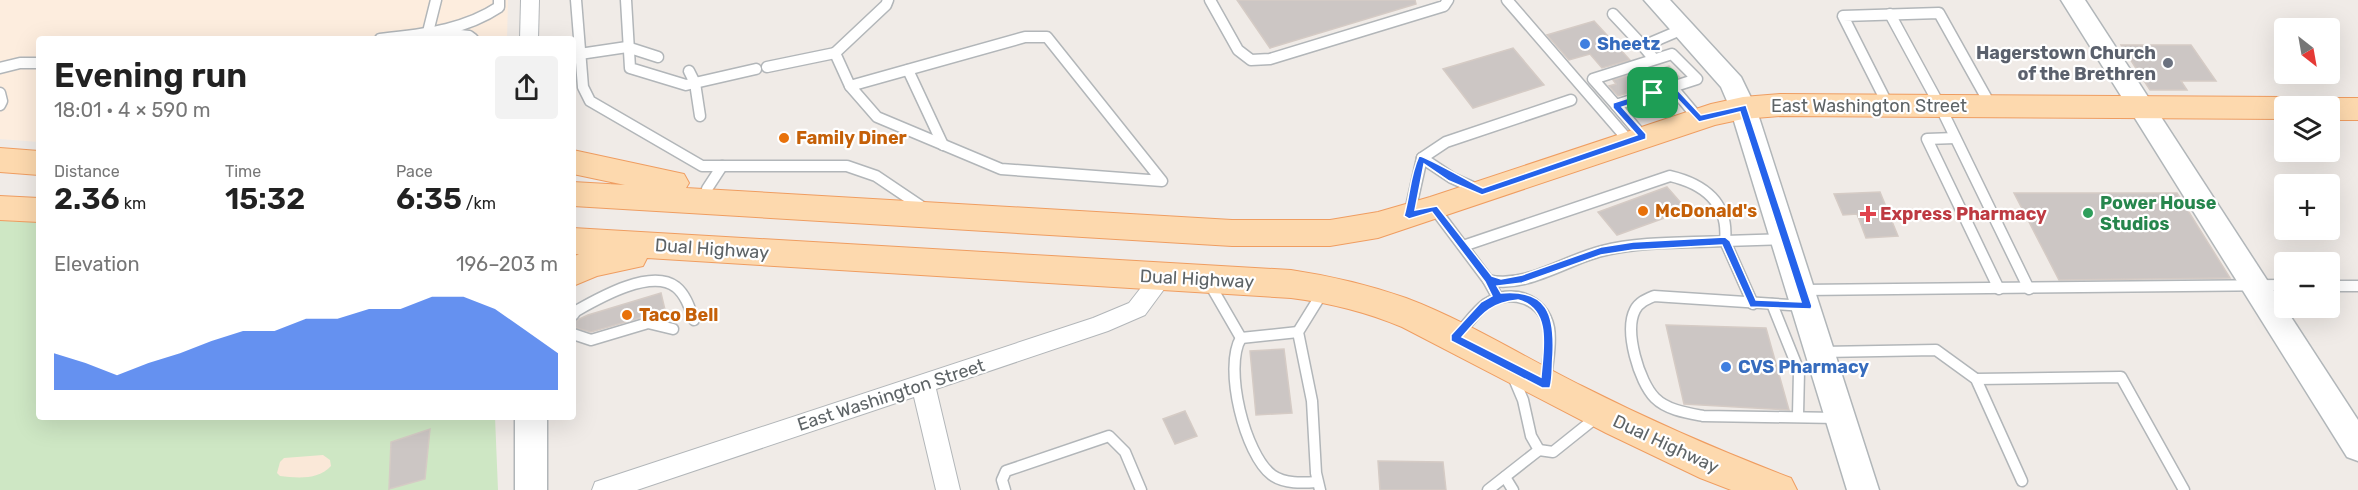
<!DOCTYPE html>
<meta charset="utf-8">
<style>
:root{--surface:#fff;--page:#f2f2f2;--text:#222;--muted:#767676;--accent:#2563eb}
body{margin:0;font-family:Rubik,sans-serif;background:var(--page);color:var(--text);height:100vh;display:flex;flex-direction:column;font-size:22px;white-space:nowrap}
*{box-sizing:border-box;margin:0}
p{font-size:20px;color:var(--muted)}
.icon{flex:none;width:33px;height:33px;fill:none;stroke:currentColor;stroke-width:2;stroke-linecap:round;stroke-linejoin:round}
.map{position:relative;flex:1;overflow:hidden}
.drawer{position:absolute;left:36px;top:36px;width:540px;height:384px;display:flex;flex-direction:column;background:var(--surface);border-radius:6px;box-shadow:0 6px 24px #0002}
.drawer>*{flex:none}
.needle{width:39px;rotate:149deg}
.controls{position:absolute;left:2274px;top:18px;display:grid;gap:12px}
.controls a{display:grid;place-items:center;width:66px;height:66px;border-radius:6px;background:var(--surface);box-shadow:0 6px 24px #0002;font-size:30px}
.pin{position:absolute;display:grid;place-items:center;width:51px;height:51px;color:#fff;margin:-26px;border-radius:12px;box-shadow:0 3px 9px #0006}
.round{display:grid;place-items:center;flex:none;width:63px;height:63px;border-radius:6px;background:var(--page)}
.overview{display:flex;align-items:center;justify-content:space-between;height:102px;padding:0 18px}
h1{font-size:33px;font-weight:600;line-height:45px}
.figures{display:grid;grid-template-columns:repeat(3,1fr);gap:9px;height:102px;padding:6px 18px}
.figures div{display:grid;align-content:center}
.figures b{font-size:30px;font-weight:600}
.figures small{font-size:16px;font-weight:400}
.figures p{font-size:16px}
.chart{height:168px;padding:12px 18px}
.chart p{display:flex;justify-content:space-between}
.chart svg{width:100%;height:108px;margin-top:6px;fill:var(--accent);opacity:.7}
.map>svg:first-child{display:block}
.commercial{fill:#fdedde}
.green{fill:#cee7c4}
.sand{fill:#fae8d8}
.building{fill:#ccc6c4;stroke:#d5cbc5;stroke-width:1.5}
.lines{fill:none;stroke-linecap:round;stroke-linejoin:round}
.lane-casing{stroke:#b2b6b9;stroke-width:13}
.street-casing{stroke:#b2b6b9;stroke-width:2}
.secondary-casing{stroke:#b1b6b9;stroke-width:3}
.primary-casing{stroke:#ef9d61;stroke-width:2}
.lane{stroke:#fff;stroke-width:10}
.street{fill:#fff;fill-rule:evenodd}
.secondary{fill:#fff;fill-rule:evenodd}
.primary{fill:#fdd9ae;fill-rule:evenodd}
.route{fill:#2563eb;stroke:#fff;stroke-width:1.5;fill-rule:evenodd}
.shop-dot{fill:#3f7fe0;stroke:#fff;stroke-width:2}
.worship-dot{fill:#6b7280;stroke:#fff;stroke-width:2}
.food-dot{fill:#e8710a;stroke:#fff;stroke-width:2}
.leisure-dot{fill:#2e9e5b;stroke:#fff;stroke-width:2}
.health-dot{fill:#e0444e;stroke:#fff;stroke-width:2}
.labels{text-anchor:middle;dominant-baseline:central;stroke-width:4.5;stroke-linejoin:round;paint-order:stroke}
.shop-label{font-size:18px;font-weight:bold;fill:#366cbe;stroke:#fff;text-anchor:start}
.worship-label{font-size:18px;font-weight:bold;fill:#5b616d;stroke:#fff;text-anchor:end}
.street-label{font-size:18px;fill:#5e6467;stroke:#fff}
.food-label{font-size:18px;font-weight:bold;fill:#c56008;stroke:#fff;text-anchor:start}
.leisure-label{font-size:18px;font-weight:bold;fill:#27864d;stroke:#fff;text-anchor:start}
.health-label{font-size:18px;font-weight:bold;fill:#be3a42;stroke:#fff;text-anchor:start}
</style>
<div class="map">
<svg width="2358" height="490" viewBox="0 0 2358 490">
<rect width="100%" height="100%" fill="#f0ebe7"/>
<path class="commercial" d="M0,0H508L507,39H39V142L0,139Z"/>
<path class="green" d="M0,210H39V417H495L498,490H0Z"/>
<path class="sand" d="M323,455L330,460L331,466C319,480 297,478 280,476L277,473L280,462L284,458Z"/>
<g class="building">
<path d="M1237,0H1415L1416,4L1270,48Z"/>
<path d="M1594,21L1630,60L1602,68L1590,54L1569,60L1547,35Z"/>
<path d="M2121,45H2191L2216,81H2181L2187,90H2150Z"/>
<path d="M1513,48L1544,85L1473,108L1443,69Z"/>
<path d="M1669,66L1679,77L1673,79L1666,77L1661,83L1618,96L1609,86L1616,84L1613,80L1641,72L1643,75Z"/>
<path d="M1667,187L1687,210L1617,235L1598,212Z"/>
<path d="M1880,192L1898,236L1866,238L1857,214L1843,215L1834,194Z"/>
<path d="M2014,193H2177L2230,278L2059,280Z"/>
<path d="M661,293L666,314L655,317L646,316L591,332L573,327V322L588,315Z"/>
<path d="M1666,325L1766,328L1789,410L1684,404Z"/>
<path d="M1284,349L1292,413L1256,415L1250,351Z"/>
<path d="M1185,411L1197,436L1175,444L1163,419Z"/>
<path d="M430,429L425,479L389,489L391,442Z"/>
<path d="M1378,461L1443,462L1446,490H1380Z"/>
</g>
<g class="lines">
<defs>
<g id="lane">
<path d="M576,0L583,87L590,101L702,166H847L876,176L925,209"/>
<path d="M626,0L630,68L686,85L756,69"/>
<path d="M1210,0L1238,50L1251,60L1270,59L1444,6L1448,0"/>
<path d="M1507,0L1629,141"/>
<path d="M1613,14L1643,46"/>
<path d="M1890,14L1940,106L2029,289"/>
<path d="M428,32L436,0"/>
<path d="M441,33L469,36L473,39"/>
<path d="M1025,37H1047L1162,181L1001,169L877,117L850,86Z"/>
<path d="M380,39C422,34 463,31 499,7V0"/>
<path d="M1672,54L1697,79L1616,105L1593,79Z"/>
<path d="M573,55L627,47L658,57"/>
<path d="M1654,59L1643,46L1683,29"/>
<path d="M767,67L835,53"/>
<path d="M0,68L20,63H39"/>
<path d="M908,70L943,145"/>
<path d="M689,71L695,83L700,116"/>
<path d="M1668,84L1672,87"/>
<path d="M850,86L835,53L886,5L888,0"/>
<path d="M1672,87L1699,119"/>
<path d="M0,93L2,101L0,105"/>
<path d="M1616,105L1643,137"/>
<path d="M1888,105L1843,16L1939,13L1991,106"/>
<path d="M1955,138L1927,139L1999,289"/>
<path d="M1422,158L1446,142L1571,100"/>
<path d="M707,189L722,166"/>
<path d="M1434,208L1488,280L1498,298"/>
<path d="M1409,216L1422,158L1452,178L1479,190"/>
<path d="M1463,246L1670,176C1704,184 1729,203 1725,241C1685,243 1641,241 1602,251C1565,260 1526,289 1488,280"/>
<path d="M1208,281L1241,338L1298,332"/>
<path d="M2330,286H2358"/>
<path d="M1803,290L2284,285"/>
<path d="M1753,304L1725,241L1784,239"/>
<path d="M1772,304L1799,371L1798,415"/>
<path d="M1805,306L1654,296C1647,299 1639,302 1635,310C1624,331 1639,382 1655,398C1667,410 1687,413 1703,416L1838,418"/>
<path d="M573,315L576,311C599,298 651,268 676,287C686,295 690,309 694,320"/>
<path d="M573,334L591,340L648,323L673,329"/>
<path d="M1457,335C1467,325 1475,312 1486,304C1511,288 1543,298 1549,328C1552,345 1547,363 1546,380"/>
<path d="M1241,338C1223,367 1245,455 1272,475C1285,484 1302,483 1317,482"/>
<path d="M1822,352L1936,350L1976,379L2022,481"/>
<path d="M1976,379L2121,377L2184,490"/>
<path d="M1539,450L1553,452L1598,416"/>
<path d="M1505,477L1513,490"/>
<path d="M1005,490L1002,480L1006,471L1109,436L1125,452L1141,490"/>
<path d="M1320,490L1316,473L1312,401L1298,332L1324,290"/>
<path d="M1488,490L1539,450L1531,436L1523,400L1512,374"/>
</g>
<g id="street">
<path d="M521,0H539L538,39H520Z"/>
<path d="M1162,268L1170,271L1173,277L1145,315L1108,331L936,389L960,490H936L914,397L637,490H592L595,482L604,479L1093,318L1129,303L1154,271Z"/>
</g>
<g id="secondary">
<path d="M1644,0H1670L1741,77L1756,108L1879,490H1847L1730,108L1721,87Z"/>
<path d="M2061,0H2085L2358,420V461L2347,457Z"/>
<rect x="515" y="417" width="32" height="73"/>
</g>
<g id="primary">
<path d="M1780,94L2284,97L2295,100L2298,106H2284V119L1780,116L1743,119L1715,125L1378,238L1330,246H1232L573,206V182L625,185L573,174V150L684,174L689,183L686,188L1232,220H1330L1378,212L1430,197L1711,104L1743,97Z"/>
<path d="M2330,98H2358V120H2330V106H2316L2319,101Z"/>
<path d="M0,148L39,151V175L0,172Z"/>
<path d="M0,196L39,198V222L0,220Z"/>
<path d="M573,228L1291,270C1331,276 1369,285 1406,298C1467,321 1524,357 1582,386C1651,421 1720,451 1791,478L1797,490H1731L1700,478L1606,433L1402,327C1366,312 1330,303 1291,298L647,258L643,266L597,276L573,286V257L579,254H573Z"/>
</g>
</defs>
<use href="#lane" class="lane-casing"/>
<use href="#street" class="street-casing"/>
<use href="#secondary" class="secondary-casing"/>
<use href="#primary" class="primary-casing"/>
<use href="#lane" class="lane"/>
<use href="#street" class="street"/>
<use href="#secondary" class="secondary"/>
<use href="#primary" class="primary"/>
</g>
<path class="route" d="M1672,84L1701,115L1746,105L1812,306L1811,309L1750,307L1722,245L1633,250L1601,255L1522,283L1497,286L1501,293C1548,289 1555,315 1553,355C1552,366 1553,378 1550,388H1542L1451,341V335L1481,302L1492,296L1485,282L1432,212L1409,219L1404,216C1410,195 1410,175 1419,156C1424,155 1472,183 1483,188L1637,135L1613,108V103ZM1670,91L1699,122L1740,112L1801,302L1756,300L1730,241L1725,237L1633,242L1601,247L1522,275L1501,279L1492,276L1437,206L1415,210L1424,164L1449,181L1482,195L1646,139V134L1622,107ZM1518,300C1552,309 1543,350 1541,377L1462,337C1481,316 1488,303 1518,300Z"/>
<g class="shop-dot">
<circle cx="1585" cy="44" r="6"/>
<circle cx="1726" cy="367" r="6"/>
</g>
<circle class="worship-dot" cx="2168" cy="63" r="6"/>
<g class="food-dot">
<circle cx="784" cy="138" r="6"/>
<circle cx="1643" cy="211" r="6"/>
<circle cx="627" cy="315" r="6"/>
</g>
<circle class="leisure-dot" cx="2088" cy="213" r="6"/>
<path class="health-dot" d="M1865 205h6v6h6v6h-6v6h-6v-6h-6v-6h6z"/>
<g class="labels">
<g class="shop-label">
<text x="1597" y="44">Sheetz</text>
<text x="1738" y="367">CVS Pharmacy</text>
</g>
<g class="worship-label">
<text x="2156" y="53">Hagerstown Church<tspan x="2156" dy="21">of the Brethren</tspan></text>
</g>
<g class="street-label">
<text x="1869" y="106">East Washington Street</text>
<text transform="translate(712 249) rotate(4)">Dual Highway</text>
<text transform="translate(1197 279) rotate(3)">Dual Highway</text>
<text transform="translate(891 395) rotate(-18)">East Washington Street</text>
<text transform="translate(1666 444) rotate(25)">Dual Highway</text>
</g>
<g class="food-label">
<text x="796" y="138">Family Diner</text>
<text x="1655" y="211">McDonald's</text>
<text x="639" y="315">Taco Bell</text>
</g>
<g class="leisure-label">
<text x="2100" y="203">Power House<tspan x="2100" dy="21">Studios</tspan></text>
</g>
<g class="health-label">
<text x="1880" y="214">Express Pharmacy</text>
</g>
</g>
</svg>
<div class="controls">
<a><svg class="needle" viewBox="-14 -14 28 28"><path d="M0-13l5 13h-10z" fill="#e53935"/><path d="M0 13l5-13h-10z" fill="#767676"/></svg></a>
<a><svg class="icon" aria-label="layers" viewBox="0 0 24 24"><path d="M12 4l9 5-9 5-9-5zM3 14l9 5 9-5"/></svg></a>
<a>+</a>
<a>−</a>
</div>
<div class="pin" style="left:1653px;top:93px;background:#1e9e55"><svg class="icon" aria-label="arrive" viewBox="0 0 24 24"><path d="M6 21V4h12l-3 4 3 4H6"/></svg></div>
<section class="drawer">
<div class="overview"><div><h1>Evening run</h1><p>18:01 · 4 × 590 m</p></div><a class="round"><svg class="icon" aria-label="share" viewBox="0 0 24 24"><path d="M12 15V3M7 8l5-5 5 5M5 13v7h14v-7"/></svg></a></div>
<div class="figures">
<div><p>Distance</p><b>2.36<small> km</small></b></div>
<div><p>Time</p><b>15:32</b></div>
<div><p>Pace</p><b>6:35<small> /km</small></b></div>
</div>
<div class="chart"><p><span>Elevation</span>196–203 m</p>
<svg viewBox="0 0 160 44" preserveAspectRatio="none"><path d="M0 44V29L10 33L20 38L30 33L40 29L50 24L60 20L70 20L80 15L90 15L100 11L110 11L120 6L130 6L140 11L150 20L160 29V44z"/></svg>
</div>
</section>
</div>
